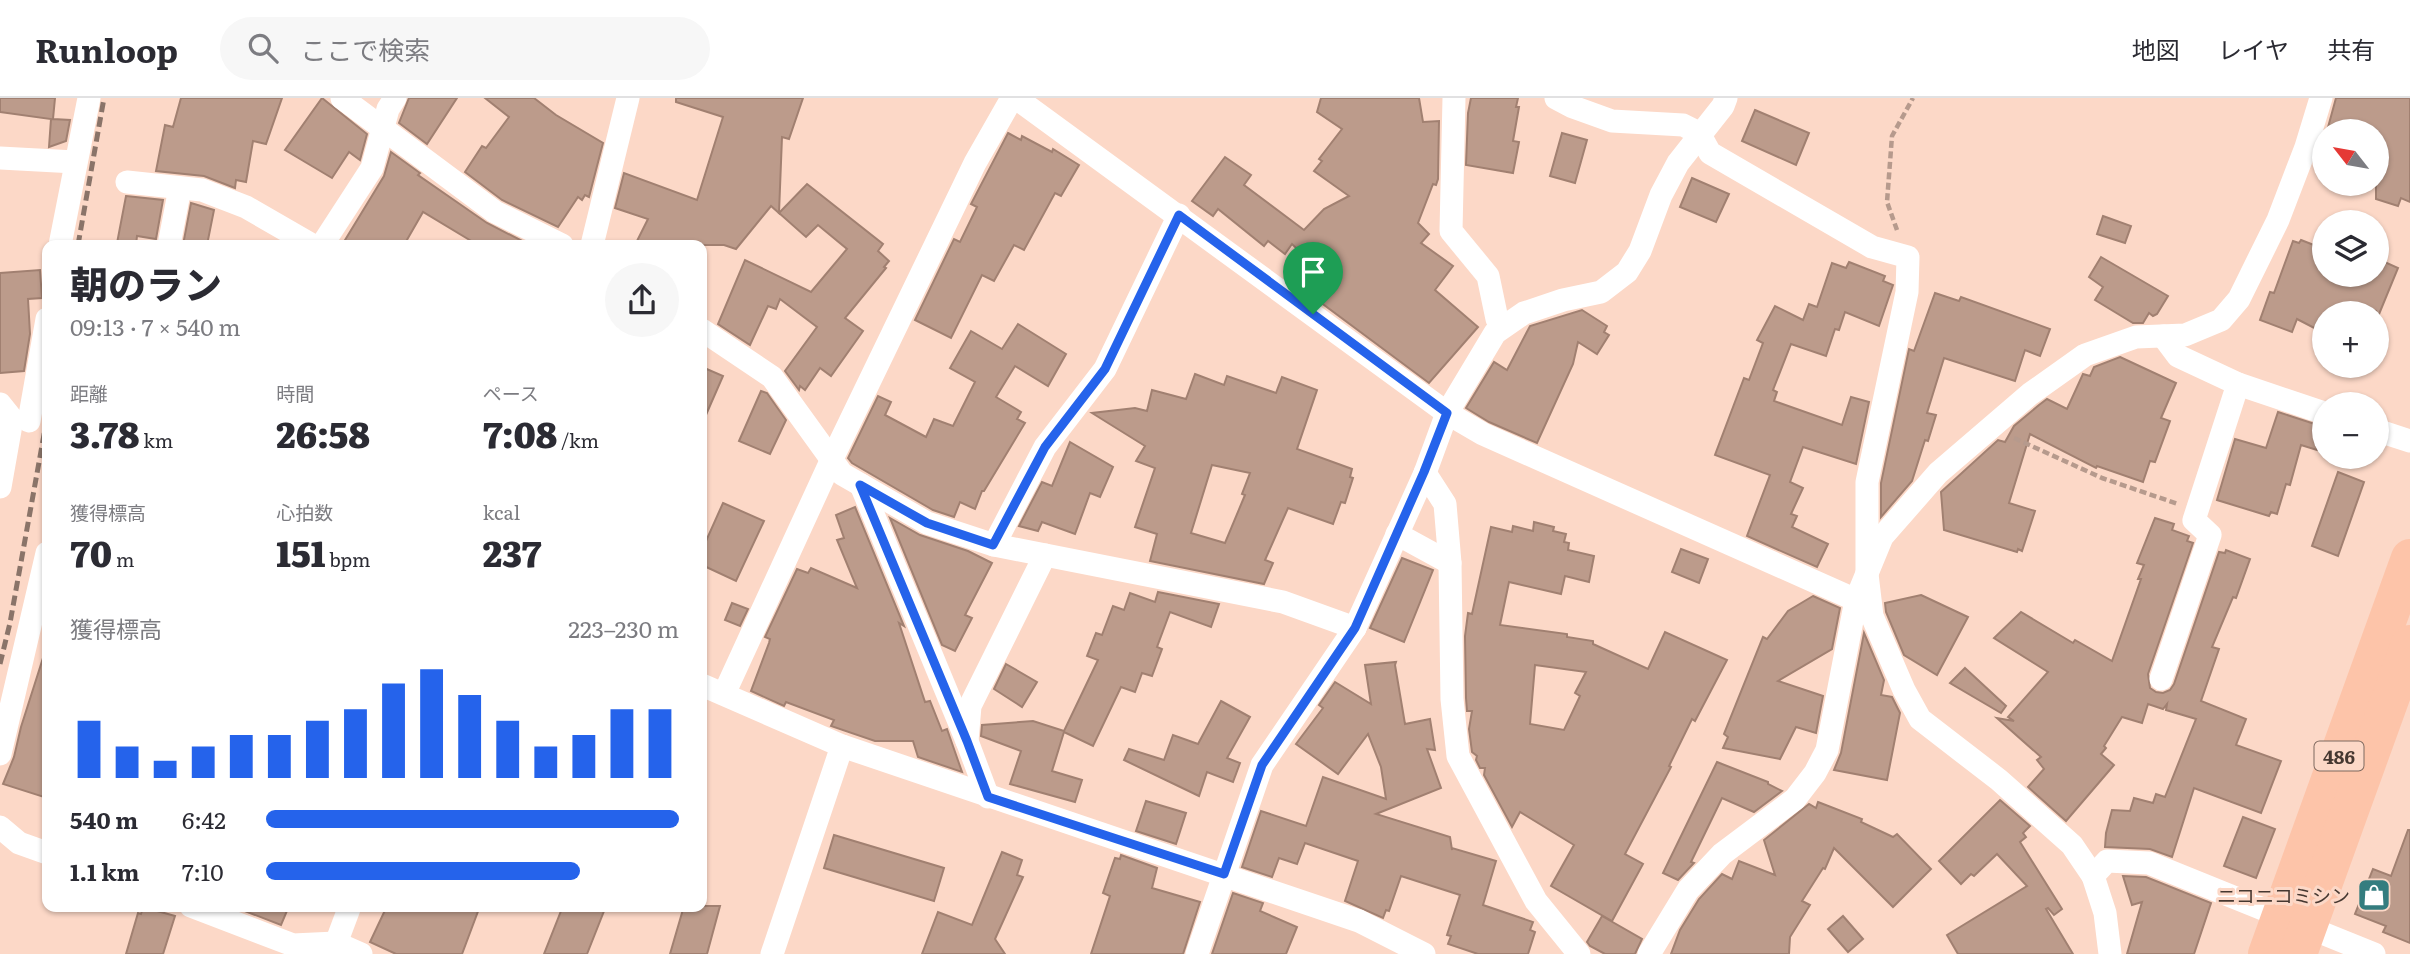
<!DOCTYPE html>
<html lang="ja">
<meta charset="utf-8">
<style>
:root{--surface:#fff;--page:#f7f7f7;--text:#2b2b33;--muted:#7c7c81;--line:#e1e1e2;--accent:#2563eb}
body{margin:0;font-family:Literata,"Noto Sans JP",serif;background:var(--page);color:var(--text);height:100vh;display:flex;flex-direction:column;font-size:26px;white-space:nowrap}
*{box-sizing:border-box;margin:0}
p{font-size:23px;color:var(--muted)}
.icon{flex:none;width:38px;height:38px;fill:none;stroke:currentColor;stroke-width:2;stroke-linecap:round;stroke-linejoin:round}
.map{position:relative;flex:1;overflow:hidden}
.side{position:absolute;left:42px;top:142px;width:665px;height:672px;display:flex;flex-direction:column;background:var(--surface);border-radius:14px;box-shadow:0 2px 5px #0004}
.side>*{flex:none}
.needle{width:46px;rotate:301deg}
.fabs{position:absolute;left:2312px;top:21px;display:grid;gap:14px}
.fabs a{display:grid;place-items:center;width:77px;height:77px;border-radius:50%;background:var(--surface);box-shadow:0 2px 5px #0004;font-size:35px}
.pin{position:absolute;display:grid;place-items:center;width:60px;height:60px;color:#fff;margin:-72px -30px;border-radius:50% 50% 50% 0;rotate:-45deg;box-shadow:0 0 7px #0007}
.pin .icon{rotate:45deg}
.round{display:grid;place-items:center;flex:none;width:74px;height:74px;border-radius:37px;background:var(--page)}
.headline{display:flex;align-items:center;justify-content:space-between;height:119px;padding:0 28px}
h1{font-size:38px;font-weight:800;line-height:52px}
.figures{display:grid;grid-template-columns:repeat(3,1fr);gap:10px;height:119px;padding:7px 28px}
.figures div{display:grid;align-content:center}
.figures b{font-size:35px;font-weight:800}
.figures small{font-size:19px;font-weight:400}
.figures p{font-size:19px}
.chart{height:196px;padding:14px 28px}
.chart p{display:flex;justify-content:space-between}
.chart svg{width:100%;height:126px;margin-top:7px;stroke:var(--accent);stroke-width:6}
ul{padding:0 28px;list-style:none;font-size:23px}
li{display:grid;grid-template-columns:112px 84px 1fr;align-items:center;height:52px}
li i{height:18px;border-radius:9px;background:var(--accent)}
header{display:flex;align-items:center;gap:42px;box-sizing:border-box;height:98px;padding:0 35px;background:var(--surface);border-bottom:2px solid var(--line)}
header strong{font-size:33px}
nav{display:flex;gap:38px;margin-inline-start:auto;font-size:24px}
.search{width:490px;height:63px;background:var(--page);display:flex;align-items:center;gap:18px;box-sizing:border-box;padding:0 24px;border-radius:38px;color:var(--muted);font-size:26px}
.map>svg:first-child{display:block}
.building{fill:#bc9b8b;stroke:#a18071;stroke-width:2;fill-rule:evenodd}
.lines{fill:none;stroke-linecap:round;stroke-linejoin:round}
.path{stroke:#b69a8d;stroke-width:4.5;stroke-dasharray:7 3.5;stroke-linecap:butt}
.street{stroke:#fff;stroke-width:23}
.highway{stroke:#fdc4a9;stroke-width:38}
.rail{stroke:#8a7469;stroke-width:5;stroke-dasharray:10 5;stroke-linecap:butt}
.route-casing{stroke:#fff;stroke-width:14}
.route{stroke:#2563eb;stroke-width:9}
.labels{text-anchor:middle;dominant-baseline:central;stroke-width:6;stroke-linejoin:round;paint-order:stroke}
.shield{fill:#fcd8c7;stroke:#7d685e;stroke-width:2}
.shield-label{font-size:18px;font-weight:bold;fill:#463831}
.poi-label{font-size:19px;fill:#463831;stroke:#fcd8c7;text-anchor:end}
</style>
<header>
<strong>Runloop</strong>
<div class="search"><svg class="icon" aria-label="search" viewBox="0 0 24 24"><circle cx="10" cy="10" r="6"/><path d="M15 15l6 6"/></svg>ここで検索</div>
<nav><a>地図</a><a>レイヤ</a><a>共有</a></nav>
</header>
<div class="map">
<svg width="2410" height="856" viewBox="0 0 2410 856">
<rect width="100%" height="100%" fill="#fcd8c7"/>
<g class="building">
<path d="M0,0H55L53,21L70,22L66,43L49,49L51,21L0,14Z"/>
<path d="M181,0H282L266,46L253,43L246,84L236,82L235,90L204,78L156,73L165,27L173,29Z"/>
<path d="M322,0L367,36L360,62L349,54L332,80L285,52Z"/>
<path d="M409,0H457L427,46L399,25Z"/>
<path d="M485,0H534L556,17L603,45L589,99L585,97L582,102L578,99L558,129L502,102L465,74L482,48L486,50L509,19Z"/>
<path d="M676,0H803L789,41L782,39L779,115L771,108L736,151L724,147H635L648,121L615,110L624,75L697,102L723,19L676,4Z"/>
<path d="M1321,0H1419L1423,24L1439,23L1438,81L1436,87L1433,86L1418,125L1429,136L1421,145L1453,168L1435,192L1478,229L1429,285L1304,192L1321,174L1292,146L1285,156L1268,143L1264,148L1218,111L1213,118L1192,103L1225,59L1251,77L1244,87L1304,132L1324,111L1349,98L1314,73L1322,63L1319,61L1342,31L1317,14Z"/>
<path d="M1471,0H1518L1516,9H1519L1513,43L1519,44L1513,75L1466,67L1468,15Z"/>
<path d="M2336,0H2410V104L2401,100L2398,108L2376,101V33H2327Z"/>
<path d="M1755,12L1809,35L1796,67L1742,43Z"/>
<path d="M1008,35L1021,42L1022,38L1052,54L1053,51L1079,67L1061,98L1055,95L1024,152L1014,147L994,183L982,177L951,240L915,222L954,141L960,144L977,109L971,106Z"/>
<path d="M1562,35L1587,42L1575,85L1550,78Z"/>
<path d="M391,54L420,75L418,77L487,125L530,147H478L423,114L404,147H342L384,78Z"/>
<path d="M1692,80L1729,96L1716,124L1680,109Z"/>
<path d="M807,86L883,146L878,153L889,163L884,169L886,170L845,220L863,233L831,278L820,270L805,292L800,288L799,292L785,273L817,229L780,201L776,211L768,208L750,247L718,226L745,162L811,194L847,151L818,127L806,139L779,115Z"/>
<path d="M126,98L163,102L156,141L137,138L136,147L117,145Z"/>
<path d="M191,105L214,112L207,147H183Z"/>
<path d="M2103,118L2131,128L2125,145L2097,136Z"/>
<path d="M2301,142L2324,151V177H2336L2353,185L2357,177H2376V160L2398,170L2377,221L2376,212L2375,215H2324V235L2297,221L2292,234L2260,222L2270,194L2274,195L2293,143L2299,145Z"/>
<path d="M2101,159L2168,198L2157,216L2153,218L2149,215L2143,225H2133L2095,202L2103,189L2089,179Z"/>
<path d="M1849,164L1885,178L1883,183L1893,187L1879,228L1845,214L1839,232L1835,231L1826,258L1791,246L1773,292L1777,294L1774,303L1842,327L1851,299L1869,304L1856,366L1803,349L1790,384L1803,390L1791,416L1797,418L1792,429L1828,446L1817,469L1747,438L1770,377L1715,357L1744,280L1749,282L1763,245L1757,242L1775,208L1803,222L1809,206L1817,209L1832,165L1846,170Z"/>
<path d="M40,172L42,200L28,201L30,236L24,273L0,275V175Z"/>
<path d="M1935,195L1959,203L1961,199L2050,231L2040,258L2025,252L2015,283L1944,260L1927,315L1936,317L1928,343L1925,342L1912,383L1881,419V385L1909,251L1914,253Z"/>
<path d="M1582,212L1607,228L1604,234L1609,237L1597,256L1578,244L1573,266L1537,345L1489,324L1466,310L1494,264L1507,272L1530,228Z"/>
<path d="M1018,226L1066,256L1048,288L1015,268L996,299L1021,314L1017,321L1025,325L984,393H982L975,411L960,404L954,419L933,412L852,365L848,360L878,298L891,304L885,317L926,339L934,321L953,328L975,284L950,270L971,233L1002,251Z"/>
<path d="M2120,259L2176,285L2161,320L2170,323L2155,364L2150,363L2143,384L2097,368L2096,370L2030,336L2009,405L2035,413L2022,453L2018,451L2017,454L1944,432L1941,394L1998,342L2005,344L2014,328L2039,307L2047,301L2067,311L2083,276L2090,278L2094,269Z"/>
<path d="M702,269L723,278L702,326Z"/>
<path d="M1195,276L1224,287L1227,278L1276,295L1282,279L1317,292L1297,351L1352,371L1350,379L1353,380L1345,405L1341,404L1333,426L1288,410L1265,462L1273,465L1264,486L1150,463L1157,436L1135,429L1155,370L1136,363L1145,348L1092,315L1135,310L1147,313L1152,292L1186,301ZM1212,367L1250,375L1242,396L1245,397L1225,445L1191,435Z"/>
<path d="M761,293L767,295L786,322L770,356L739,343Z"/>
<path d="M2278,314L2324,329V331L2317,352L2301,347L2290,387L2286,386L2277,416L2271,414L2269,418L2217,402L2235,341L2266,350Z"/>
<path d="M1070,344L1113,369L1100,399L1090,395L1075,436L1042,424L1038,433L1019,428L1042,384L1052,388Z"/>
<path d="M2338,374L2364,384L2338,458L2312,448Z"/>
<path d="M723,405L764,423L736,483L702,467V452Z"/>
<path d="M855,409L904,528L899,525L925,604L930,603L942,633L947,631L962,674L918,659L913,643H875L831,628L834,622L786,604L784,608L751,593L769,545L770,541L765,539L797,471L808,475L811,470L857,490L837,442L844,440L836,417Z"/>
<path d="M890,420L920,437L968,453L992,465L965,517L972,520L955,553L942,547Z"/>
<path d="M2155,420L2174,426L2172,432L2189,438L2187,443L2193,445L2148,576L2150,590L2156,594L2163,595L2170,592L2174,586L2219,454L2225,455L2226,452L2250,461L2236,500L2233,499L2212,549L2219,551L2201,603L2246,621L2236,647L2281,663L2261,715L2194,690L2172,759L2150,751L2105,749L2106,735L2112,712L2130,713L2134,700L2153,705L2156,696L2165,699L2196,621L2166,612L2167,606L2163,611L2148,606L2142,625L2122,619L2104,648L2106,650L2101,656L2114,667L2066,723L2028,689L2044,671L2037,662L2041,659L1997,620L2014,623L2008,619L2048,574L1994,540L2021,514L2073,545L2075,542L2112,563L2141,481H2138L2144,467L2137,465Z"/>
<path d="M1534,424L1554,429L1553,433L1566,436L1564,444L1569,445L1568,452L1594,458L1589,484L1565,478L1561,496L1509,484L1500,527L1567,536V539L1593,543V546L1648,571L1665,534L1727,562L1695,623L1692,621L1669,668L1671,669L1625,756L1643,766L1612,823L1551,788L1574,747L1520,714L1512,729L1484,677L1485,670H1480L1476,662L1477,658L1472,654L1469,631L1472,613H1467L1466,600L1465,538L1468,515L1472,516L1491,429L1512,434L1513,428L1533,433ZM1535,567L1586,574L1575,595L1580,598L1564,632L1530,626Z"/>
<path d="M1681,451L1708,461L1699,485L1672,474Z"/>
<path d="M1402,460L1433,472L1404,544L1370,530Z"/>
<path d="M1158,494L1219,506L1211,529L1170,514L1157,549L1162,551L1152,578L1142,575L1135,594L1121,589L1093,648L1064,634L1052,673L1082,682L1075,704L1010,686L1021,653L981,638L982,627L1033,623L1064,633L1098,562L1087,558L1096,535L1102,537L1113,508L1124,512L1130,495L1155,504Z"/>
<path d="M1921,497L1968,519L1937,577L1904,557L1886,514L1885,505Z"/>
<path d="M1813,498L1840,510L1832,551L1778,583L1823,598L1816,635L1796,629L1780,661L1723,650L1728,639L1724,636L1763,539L1767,541L1788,513Z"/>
<path d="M732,505L748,511L740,528L725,522Z"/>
<path d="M1864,535L1884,582L1881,597L1892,599L1900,615L1887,682L1834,672L1841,655Z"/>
<path d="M43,560H47V700L3,686L14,659L21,629Z"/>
<path d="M1396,564L1395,567L1405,626L1430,621L1435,652L1427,651L1441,690L1376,716L1450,739L1452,752V750L1496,763L1483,807L1533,824L1530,832L1535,834L1528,856H1478L1448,846L1451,838L1447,837L1460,797L1401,778L1389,813L1386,812L1383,820L1345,803L1358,763L1305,745L1297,766L1279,760L1272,779L1242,769L1261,713L1306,728L1323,679L1386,701L1381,669L1368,636L1338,676L1296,646L1323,610L1319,607L1335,584L1371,606L1365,567Z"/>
<path d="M1006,566L1037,584L1022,609L994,591Z"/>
<path d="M1965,570L2006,608L2001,615L1950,585Z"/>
<path d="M1221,603L1250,619L1227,660L1240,665L1233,684L1207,674L1199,698L1124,662L1129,651L1164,662L1173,637L1198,646Z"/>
<path d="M1717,664L1768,684V686L1782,693L1754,714L1722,700L1691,764L1694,765L1678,782L1663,775Z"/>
<path d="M2000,702L2030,728L2023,735L2026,739L2020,744L2062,811L2054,817L2048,810L2046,811L2073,856H1958L1947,837L2027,788L1997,756L1974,778L1971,776L1961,786L1939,763Z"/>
<path d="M1146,703L1186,715L1176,746L1136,733Z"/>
<path d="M1818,704L1862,721L1861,724L1893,739L1897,736L1931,771L1893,809L1834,750L1825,771L1823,770L1802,803L1810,807L1790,839L1789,856H1671L1680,832L1699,801L1722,776L1732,781L1739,763L1775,777L1764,742L1809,706L1816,710Z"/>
<path d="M2243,719L2275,731L2256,780L2224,768Z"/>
<path d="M2408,732H2410V845L2383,834L2386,828L2355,816L2373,771L2391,778Z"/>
<path d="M834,737L944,770L934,803L824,770Z"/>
<path d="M1002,754L1022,762L1017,777L1023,779L995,841L1005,856H922L938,814L972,827Z"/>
<path d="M1121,757L1157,770L1152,790L1200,804L1183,856H1091L1110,798L1103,795L1115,760L1120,761Z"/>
<path d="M2123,778L2146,779L2211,805L2194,856H2127L2142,804L2132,807Z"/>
<path d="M1233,795L1263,805L1260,813L1297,829L1286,856H1212Z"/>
<path d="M232,808H289L281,827Z"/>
<path d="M387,808H480L462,856H396L370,844Z"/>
<path d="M563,808H606L587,856H544Z"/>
<path d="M684,808H720L707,856H670Z"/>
<path d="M143,809L175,818L163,856H126L138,815L141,816Z"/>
<path d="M1602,818L1642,841L1635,856H1605L1590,848L1587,844Z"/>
<path d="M1843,818L1863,841L1848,854L1828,831Z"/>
</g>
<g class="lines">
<g class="path">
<path d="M1897,132L1887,104L1892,38L1913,0"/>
<path d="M2014,340L2102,380L2178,406"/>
</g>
<g class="street">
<path d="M342,0L495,114L562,147"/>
<path d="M1016,0L1447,315L1483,336L1856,502L1870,506"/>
<path d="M1454,0L1451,133L1488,178L1497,221L1502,229"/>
<path d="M1556,0L1573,9L1612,23L1683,27L1699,35L1710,55L1872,149L1908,159L1907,194L1867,384V476L1872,518L1904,592L1920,621L1999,682L2072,747L2093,778L2105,815L2110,856"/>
<path d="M0,60L75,64"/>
<path d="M127,84L202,92L246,109L312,147"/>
<path d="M60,147L89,0"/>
<path d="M169,147L180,90"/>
<path d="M322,147L372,70L388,11L395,0"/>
<path d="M592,147L628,0"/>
<path d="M702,232L772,279L842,376L927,425L994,447L1283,504L1355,530"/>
<path d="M2163,238L2178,258L2238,286L2324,315"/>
<path d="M0,306L12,321L0,389"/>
<path d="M29,323L47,221"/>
<path d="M2376,332L2410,343"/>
<path d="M1425,375L1445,406L1450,465L1452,601L1458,658L1536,803L1579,856"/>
<path d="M861,387L967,643"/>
<path d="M1397,436L1450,465"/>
<path d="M994,447L1045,349L1105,271L1179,117"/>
<path d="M2161,581L2210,437L2194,422L2238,286"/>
<path d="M702,587L842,648L1359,823L1424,856"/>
<path d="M724,596L831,363L975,65L1012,0"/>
<path d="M0,656L47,455"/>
<path d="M988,699L967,643L970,608L1045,457"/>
<path d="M0,729L19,745L47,755"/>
<path d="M2093,778L2107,763L2149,765L2374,856"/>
<path d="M191,808L293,847L336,845L361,856"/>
<path d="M332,856L350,808"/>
<path d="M772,856L842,648"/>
<path d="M1197,856L1262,667L1355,530L1425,375L1447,315L1495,235L1524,215L1563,202L1601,194L1627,174L1640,153L1661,97L1678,65L1723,8L1726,0"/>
<path d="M1649,856L1688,792L1722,756L1795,701L1815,675L1827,652L1856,502L1882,439L1938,375L2030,296L2085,257L2136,239L2185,237L2221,222L2239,201L2278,122L2306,49L2321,0"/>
</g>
<g class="highway">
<path d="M2267,856L2410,460"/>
<path d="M2298,856L2410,546"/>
</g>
<g class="rail">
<path d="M78,147L104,0"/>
<path d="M0,566L10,525L47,320"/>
</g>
</g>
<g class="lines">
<defs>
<path id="route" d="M1179,117L1447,315L1424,374L1355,530L1262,667L1224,776L988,699L967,643L860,387L927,425L993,447L1045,349L1105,271Z"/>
</defs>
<use href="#route" class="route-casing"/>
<use href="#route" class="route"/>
</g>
<defs>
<symbol id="shop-square" viewBox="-11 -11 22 22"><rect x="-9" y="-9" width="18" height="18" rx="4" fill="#347d7f" stroke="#fcd8c7"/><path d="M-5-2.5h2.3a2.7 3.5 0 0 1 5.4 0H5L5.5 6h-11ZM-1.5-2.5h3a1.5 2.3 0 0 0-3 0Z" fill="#fff"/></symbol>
</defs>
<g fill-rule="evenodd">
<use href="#shop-square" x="2355" y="778" width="38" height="38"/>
</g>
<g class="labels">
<rect class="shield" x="2314.5" y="643.5" width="49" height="29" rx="5"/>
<g class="shield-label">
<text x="2339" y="658">486</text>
</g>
<g class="poi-label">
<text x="2350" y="797">ニコニコミシン</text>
</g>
</g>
</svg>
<div class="fabs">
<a><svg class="needle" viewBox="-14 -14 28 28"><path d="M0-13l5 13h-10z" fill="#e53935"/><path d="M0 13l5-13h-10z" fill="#7c7c81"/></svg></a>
<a><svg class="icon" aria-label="layers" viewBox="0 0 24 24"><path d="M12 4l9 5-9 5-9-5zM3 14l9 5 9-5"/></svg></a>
<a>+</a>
<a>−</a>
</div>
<div class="pin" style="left:1313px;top:216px;background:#1e9e55"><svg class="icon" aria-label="arrive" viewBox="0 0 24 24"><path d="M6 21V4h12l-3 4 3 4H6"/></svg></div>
<section class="side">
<div class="headline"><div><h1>朝のラン</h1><p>09:13 · 7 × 540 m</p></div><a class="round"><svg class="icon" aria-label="share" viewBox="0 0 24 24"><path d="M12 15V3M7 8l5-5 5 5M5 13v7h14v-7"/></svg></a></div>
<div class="figures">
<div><p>距離</p><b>3.78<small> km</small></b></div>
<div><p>時間</p><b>26:58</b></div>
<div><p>ペース</p><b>7:08<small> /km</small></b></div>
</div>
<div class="figures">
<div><p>獲得標高</p><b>70<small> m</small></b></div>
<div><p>心拍数</p><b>151<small> bpm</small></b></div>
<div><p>kcal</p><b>237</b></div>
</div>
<div class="chart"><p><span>獲得標高</span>223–230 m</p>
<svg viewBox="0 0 160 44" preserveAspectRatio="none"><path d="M5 44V24M15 44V33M25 44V38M35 44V33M45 44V29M55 44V29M65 44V24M75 44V20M85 44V11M95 44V6M105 44V15M115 44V24M125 44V33M135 44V29M145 44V20M155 44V20"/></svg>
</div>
<ul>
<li><b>540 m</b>6:42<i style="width:100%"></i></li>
<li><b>1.1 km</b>7:10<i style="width:76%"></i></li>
</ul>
</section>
</div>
